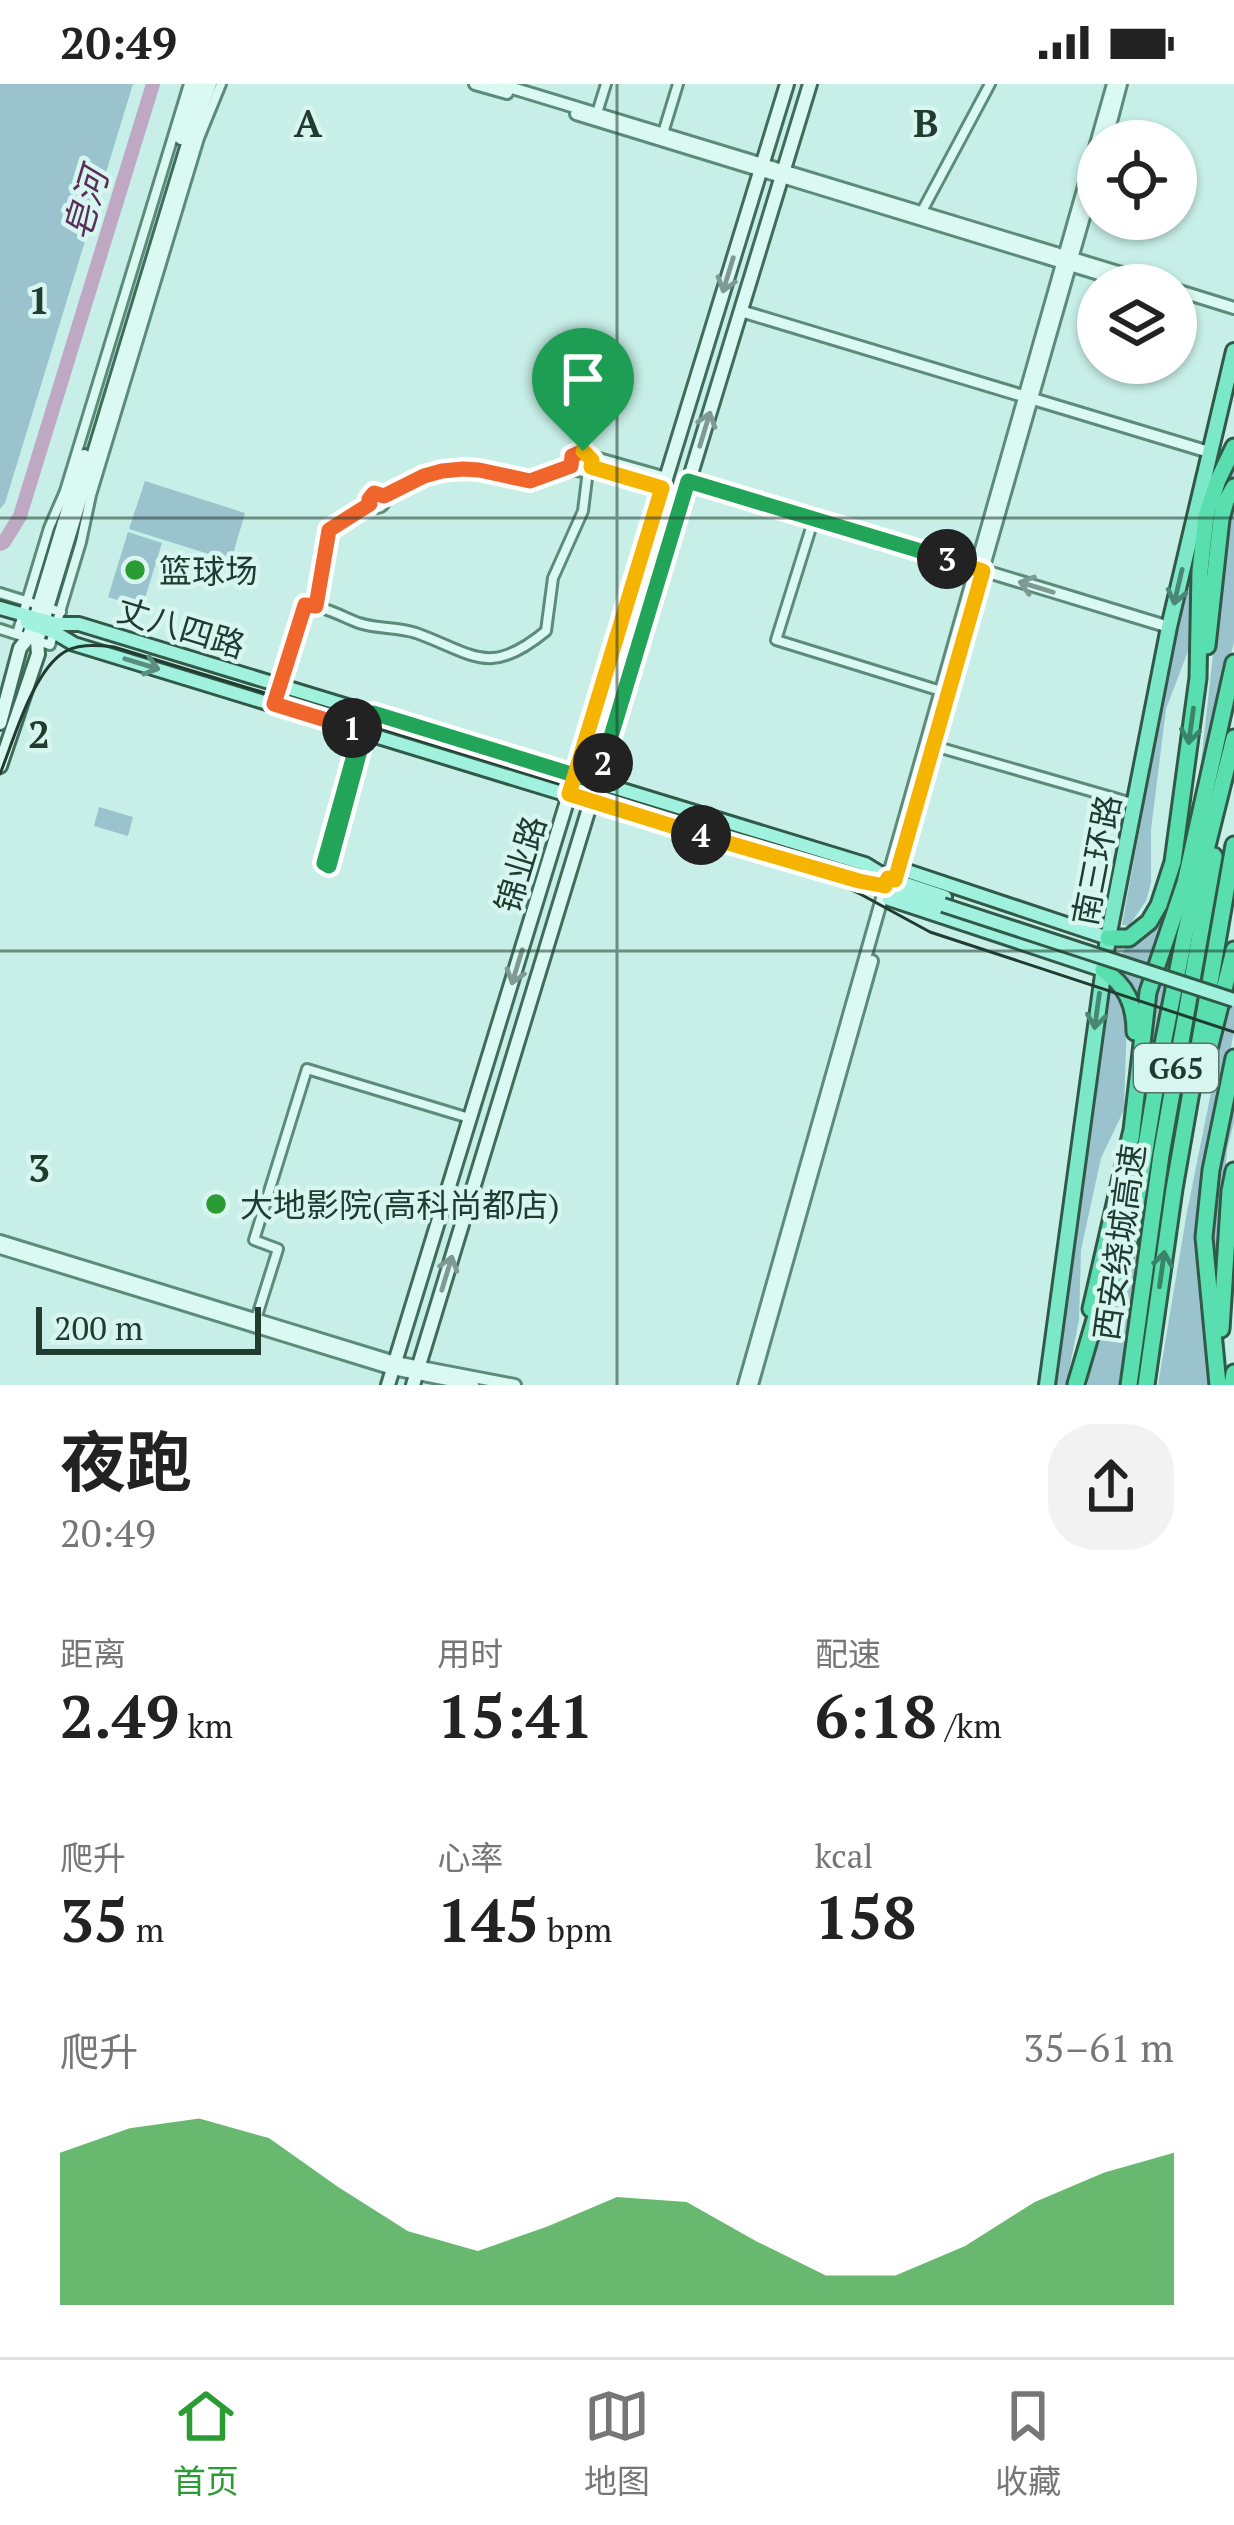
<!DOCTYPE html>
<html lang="zh">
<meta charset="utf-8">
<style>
:root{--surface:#fff;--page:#f2f2f2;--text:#222;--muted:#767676;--line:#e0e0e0;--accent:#2b9b34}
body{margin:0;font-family:"PT Serif","Noto Sans SC",serif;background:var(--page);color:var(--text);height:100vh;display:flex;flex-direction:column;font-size:45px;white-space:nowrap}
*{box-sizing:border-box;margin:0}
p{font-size:39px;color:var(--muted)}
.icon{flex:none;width:66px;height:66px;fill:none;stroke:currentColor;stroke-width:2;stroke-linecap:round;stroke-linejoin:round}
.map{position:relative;height:1301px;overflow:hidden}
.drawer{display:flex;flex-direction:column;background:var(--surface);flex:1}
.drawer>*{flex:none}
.buttons{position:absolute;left:1077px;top:36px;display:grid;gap:24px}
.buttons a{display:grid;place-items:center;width:120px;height:120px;border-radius:50%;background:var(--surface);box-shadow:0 3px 9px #0004;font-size:60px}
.scale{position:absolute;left:36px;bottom:30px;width:225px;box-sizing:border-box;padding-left:12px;border:6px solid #203c30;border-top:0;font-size:33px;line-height:42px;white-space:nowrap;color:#203c30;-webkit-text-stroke:9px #d7f6f0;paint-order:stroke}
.pin{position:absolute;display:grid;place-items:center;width:102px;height:102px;color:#fff;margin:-123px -51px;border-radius:50% 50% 50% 0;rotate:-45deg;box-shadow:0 0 12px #0007}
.pin .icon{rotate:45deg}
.km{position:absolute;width:60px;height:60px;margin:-30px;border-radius:50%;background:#222;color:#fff;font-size:33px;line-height:60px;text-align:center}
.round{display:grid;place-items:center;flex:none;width:126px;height:126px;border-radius:48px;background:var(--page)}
.overview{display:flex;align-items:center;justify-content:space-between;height:204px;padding:0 60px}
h1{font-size:66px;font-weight:700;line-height:90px}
.stats{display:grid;grid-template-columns:repeat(3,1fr);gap:18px;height:204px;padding:12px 60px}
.stats div{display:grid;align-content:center}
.stats b{font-size:60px;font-weight:700}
.stats small{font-size:33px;font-weight:400}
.stats p{font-size:33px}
.chart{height:336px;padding:24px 60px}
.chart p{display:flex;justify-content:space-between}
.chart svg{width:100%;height:216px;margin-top:12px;fill:var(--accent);opacity:.7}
.status{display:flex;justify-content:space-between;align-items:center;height:84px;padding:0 60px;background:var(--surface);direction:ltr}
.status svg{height:33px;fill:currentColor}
.menu{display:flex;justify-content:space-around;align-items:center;height:168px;border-top:3px solid var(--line);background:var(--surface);font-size:33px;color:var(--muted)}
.menu a{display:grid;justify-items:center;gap:6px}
.menu .on{color:var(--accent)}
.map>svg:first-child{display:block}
.green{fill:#9bc3ce}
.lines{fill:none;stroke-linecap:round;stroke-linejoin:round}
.river{stroke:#bea8c3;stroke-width:14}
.minor-casing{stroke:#5c8b79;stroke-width:14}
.tertiary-casing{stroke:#5c8b79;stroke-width:16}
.secondary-casing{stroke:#3f6d5a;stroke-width:18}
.primary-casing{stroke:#305947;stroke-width:18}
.trunk-casing{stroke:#305947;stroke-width:20}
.motorway-casing{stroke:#305947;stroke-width:21}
.minor{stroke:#dbf9f3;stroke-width:8}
.tertiary{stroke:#dbf9f3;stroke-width:10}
.secondary{stroke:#dbf9f3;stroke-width:12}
.primary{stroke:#a0f2df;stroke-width:12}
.trunk{stroke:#7ce8c7;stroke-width:14}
.motorway{stroke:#59deaf;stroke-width:15}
.tram{stroke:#203c30;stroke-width:3}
.primary-bridge-casing{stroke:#305947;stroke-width:18;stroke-linecap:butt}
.primary-bridge{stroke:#a0f2df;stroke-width:12}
.oneway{stroke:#7e9a92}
.oneway2{stroke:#498974}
.oneway3{stroke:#5a8e7f}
.oneway4{stroke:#3a8569}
.split-1-casing{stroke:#fff;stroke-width:24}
.split-2-casing{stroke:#fff;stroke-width:24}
.split-3-casing{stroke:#fff;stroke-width:24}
.split-4-casing{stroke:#fff;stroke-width:24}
.split-5-casing{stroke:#fff;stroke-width:24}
.split-1{stroke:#f0652b;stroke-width:15}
.split-2{stroke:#22a559;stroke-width:15}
.split-3{stroke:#22a559;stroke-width:15}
.split-4{stroke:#f5b400;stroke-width:15}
.split-5{stroke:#f5b400;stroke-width:15}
.grid{fill:none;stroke:#203c30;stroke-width:3;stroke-opacity:0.55}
.poi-dot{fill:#2b9b34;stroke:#d7f6f0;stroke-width:4.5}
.labels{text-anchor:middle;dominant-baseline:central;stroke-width:9;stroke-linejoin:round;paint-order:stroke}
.shield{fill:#d7f6f0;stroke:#57746a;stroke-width:3}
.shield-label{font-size:30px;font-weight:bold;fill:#203c30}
.poi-label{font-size:33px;fill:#203c30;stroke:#d7f6f0;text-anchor:start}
.street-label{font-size:33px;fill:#203c30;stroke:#d7f6f0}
.water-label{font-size:36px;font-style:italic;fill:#5b2f5a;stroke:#d7f6f0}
.grid-label{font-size:39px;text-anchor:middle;font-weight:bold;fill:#203c30;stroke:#d7f6f0;stroke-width:9;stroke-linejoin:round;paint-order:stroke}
</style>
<div class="status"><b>20:49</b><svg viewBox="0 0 49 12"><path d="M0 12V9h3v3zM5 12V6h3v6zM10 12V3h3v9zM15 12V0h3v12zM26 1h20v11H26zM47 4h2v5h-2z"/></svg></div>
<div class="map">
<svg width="1234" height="1301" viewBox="0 0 1234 1301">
<rect width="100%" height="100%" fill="#c7efe7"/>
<g class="green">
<path d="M0,0H133L5,419L0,425Z"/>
<path d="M1234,379V558L1196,723L1219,517L1193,554L1166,625L1151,746V799L1146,817L1129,842L1122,841L1173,561L1196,457L1202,435L1227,396Z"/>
<path d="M145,397L245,429L231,477L129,445Z"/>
<path d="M128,448L162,459L142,524L108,513Z"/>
<path d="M99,723L133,733L128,752L94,742Z"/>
<path d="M1184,772L1185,778L1142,915L1117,880L1127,861C1166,850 1173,807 1184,772Z"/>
<path d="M1184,820L1148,1004V947L1152,912Z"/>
<path d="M1234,894V947L1203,1118L1215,1301H1158L1187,1128Z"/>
<path d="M1114,901L1127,923V933L1124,1026L1101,1074L1081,1166L1079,1236L1066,1301H1056L1110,906Z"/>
<path d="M1234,1013V1038L1227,1066L1217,1201C1208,1137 1221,1075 1234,1013Z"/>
<path d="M1145,1122L1119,1301H1087L1100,1243L1134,1163Z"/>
</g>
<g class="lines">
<path class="river" d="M0,460L4,458L20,432L153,0"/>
<defs>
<g id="minor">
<path d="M597,29L606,0"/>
<path d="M663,49L678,0"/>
<path d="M921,129L990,0"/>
<path d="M592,372L666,393"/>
<path d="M591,383L662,404"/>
<circle cx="377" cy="416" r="8"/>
<path d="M384,411L443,387L463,385L479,386L530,397L571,382L572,372L579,367L586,368L592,376L591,383L585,388L576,387L571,382"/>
<path d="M810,447L776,556L941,607"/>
<path d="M0,509L61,528"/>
<path d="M317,522L329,446L370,420"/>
<path d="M0,545L50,561L81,458L91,411L199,54L221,0"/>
<path d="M17,550L49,444L65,407L189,0"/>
<path d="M275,620L305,522C326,522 340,532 359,539C377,545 397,543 416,549C474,570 489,594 546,547L553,494L583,427L588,386"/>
<path d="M366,629L324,780L329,782L365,648L373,629"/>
<path d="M934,662L1132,719"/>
<path d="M256,1235L278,1165L254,1156L307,985L469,1034"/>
</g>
<g id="tertiary">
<path d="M475,0L507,9"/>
<path d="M499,0L1161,201"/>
<path d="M576,30L1135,201"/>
<path d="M1106,57L1121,0"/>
<path d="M1176,206L1234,224"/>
<path d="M741,227L1209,368"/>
<path d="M689,397L1169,543"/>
<path d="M901,772L1098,84"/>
<path d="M0,1157L395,1278L515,1301"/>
<path d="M0,1164L393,1285L473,1301"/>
<path d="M744,1301L1113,0"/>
<path d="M752,1301L872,877"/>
</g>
<g id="secondary">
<path d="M181,54L198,0"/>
<path d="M0,639L20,564L28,554L35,535L84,372"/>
<path d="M0,682L38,570L37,557L191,50L210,0"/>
<path d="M388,1301L787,0"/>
<path d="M413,1301L810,0"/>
</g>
<g id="primary">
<path d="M0,524L57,540H79L865,780L888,794L945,813"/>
<path d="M27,539L54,548L74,560L614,725L942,820"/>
<path d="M898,784L1108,854"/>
<path d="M889,815L1103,886"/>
</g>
<path id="trunk" d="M1047,1301L1108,854L1169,543L1234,267"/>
<g id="motorway">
<path d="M1207,562L1221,435L1226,417L1234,403"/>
<path d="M1108,854H1129L1149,838L1159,821L1173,778L1198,594L1200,487L1206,432L1218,396L1234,363"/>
<path d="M1103,886C1126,901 1135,920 1135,948"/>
<path d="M1201,997L1234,866"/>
<path d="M1131,1055L1148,908L1185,799L1234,579"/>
<path d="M1091,1225L1131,1050"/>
<path d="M1221,1245L1230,1107L1234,1087"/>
<path d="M1076,1300L1099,1222L1123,1175L1131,1151L1162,965L1185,850L1234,654"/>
<path d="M1129,1301L1161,1071L1214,772"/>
<path d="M1146,1301L1174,1105L1234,761"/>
<path d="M1218,1301L1204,1153L1211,1086L1234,974"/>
<path d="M1232,1301L1234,1289"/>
</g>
</defs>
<use href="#minor" class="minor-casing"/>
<use href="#tertiary" class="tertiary-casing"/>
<use href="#secondary" class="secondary-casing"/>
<use href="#primary" class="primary-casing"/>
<use href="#trunk" class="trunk-casing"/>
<use href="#motorway" class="motorway-casing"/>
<use href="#minor" class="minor"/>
<use href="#tertiary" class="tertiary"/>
<use href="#secondary" class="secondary"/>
<use href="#primary" class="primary"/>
<use href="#trunk" class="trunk"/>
<use href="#motorway" class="motorway"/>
<path class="tram" d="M0,690C14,655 31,594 60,571C75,559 96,561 114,563L521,687L775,769L862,811L930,848L1234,948"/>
<defs>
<path id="primary-bridge" d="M943,821L1234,916"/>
</defs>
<use href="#primary-bridge" class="primary-bridge-casing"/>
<use href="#primary-bridge" class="primary-bridge"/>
</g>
<defs><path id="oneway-shaft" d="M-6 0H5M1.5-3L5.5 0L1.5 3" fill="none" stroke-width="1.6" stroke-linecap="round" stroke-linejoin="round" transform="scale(3)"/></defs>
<g class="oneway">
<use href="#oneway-shaft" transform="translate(728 191) rotate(107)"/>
<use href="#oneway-shaft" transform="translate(705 345) rotate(-73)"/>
<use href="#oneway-shaft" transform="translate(1036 503) rotate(-163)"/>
<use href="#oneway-shaft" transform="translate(517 883) rotate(107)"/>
<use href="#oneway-shaft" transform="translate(447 1189) rotate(-73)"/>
</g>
<g class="oneway2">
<use href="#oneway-shaft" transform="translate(1178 503) rotate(103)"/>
<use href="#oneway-shaft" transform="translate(1097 927) rotate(98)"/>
</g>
<use class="oneway3" href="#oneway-shaft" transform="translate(142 580) rotate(17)"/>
<g class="oneway4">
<use href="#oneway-shaft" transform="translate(1191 642) rotate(98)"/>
<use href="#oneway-shaft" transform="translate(1162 1185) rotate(-82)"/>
</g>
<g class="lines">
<defs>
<path id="split-1" d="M352,644L274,620L305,521L316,522L329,446L370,420L369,415L374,409L384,412L424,392L442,387L463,385L479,386L530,397L571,382L572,372L583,367"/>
<path id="split-2" d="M352,644L361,646L324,779L329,782L365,648L373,629L597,698L603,679"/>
<path id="split-3" d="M603,679L688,397L947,475"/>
<path id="split-4" d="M701,751L859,797L885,802L888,794L895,796L983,487L947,475"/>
<path id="split-5" d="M583,367L592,376L591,383L662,404L569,710L701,751"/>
</defs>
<use href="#split-1" class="split-1-casing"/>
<use href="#split-2" class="split-2-casing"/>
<use href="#split-3" class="split-3-casing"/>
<use href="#split-4" class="split-4-casing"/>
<use href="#split-5" class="split-5-casing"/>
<use href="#split-1" class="split-1"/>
<use href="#split-2" class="split-2"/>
<use href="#split-3" class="split-3"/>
<use href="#split-4" class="split-4"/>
<use href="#split-5" class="split-5"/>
</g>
<path class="grid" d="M617,0V1301M0,434H1234M0,867H1234"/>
<g class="poi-dot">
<circle cx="135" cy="486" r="12"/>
<circle cx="216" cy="1120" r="12"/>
</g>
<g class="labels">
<rect class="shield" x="1134" y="960" width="84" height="48" rx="9"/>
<g class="shield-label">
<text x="1176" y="984">G65</text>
</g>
<g class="poi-label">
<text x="159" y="486">篮球场</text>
<text x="240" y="1120">大地影院(高科尚都店)</text>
</g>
<g class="street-label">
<text transform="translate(181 543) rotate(17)">丈八四路</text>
<text transform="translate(1096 776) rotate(-79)">南三环路</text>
<text transform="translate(520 780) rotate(-73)">锦业路</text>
<text transform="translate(1119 1158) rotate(-82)">西安绕城高速</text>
</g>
<g class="water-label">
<text transform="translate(85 120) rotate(-73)">皂河</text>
</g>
</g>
<g class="grid-label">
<text x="308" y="53">A</text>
<text x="926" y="53">B</text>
<text x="39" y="230">1</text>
<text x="39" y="664">2</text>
<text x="39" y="1098">3</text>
</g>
</svg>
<div class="buttons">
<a><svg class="icon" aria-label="locate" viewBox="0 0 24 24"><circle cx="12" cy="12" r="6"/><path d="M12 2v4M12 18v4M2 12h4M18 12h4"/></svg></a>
<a><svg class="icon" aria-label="layers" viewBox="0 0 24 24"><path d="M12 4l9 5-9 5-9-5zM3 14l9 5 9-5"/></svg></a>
</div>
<div class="scale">200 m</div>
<div class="pin" style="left:583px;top:367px;background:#1e9e55"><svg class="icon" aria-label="arrive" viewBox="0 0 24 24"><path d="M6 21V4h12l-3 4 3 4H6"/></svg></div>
<b class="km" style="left:352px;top:644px">1</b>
<b class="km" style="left:603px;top:679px">2</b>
<b class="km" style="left:947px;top:475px">3</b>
<b class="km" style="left:701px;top:751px">4</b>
</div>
<section class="drawer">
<div class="overview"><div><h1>夜跑</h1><p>20:49</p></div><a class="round"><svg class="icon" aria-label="share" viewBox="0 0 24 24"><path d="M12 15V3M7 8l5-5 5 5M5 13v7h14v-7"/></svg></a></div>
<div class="stats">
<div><p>距离</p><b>2.49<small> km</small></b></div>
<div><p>用时</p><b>15:41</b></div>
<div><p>配速</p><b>6:18<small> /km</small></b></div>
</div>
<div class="stats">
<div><p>爬升</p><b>35<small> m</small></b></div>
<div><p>心率</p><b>145<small> bpm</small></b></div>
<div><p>kcal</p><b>158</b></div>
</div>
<div class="chart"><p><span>爬升</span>35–61 m</p>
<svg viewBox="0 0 160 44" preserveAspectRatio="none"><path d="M0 44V13L10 8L20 6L30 10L40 20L50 29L60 33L70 28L80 22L90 23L100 31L110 38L120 38L130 32L140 23L150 17L160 13V44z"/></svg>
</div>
</section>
<nav class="menu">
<a class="on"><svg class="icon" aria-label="home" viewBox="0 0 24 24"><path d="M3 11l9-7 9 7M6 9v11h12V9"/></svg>首页</a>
<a><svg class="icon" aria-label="map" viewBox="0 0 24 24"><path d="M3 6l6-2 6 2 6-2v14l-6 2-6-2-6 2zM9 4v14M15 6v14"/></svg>地图</a>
<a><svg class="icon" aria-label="saved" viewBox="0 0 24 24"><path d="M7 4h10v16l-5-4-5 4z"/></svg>收藏</a>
</nav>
